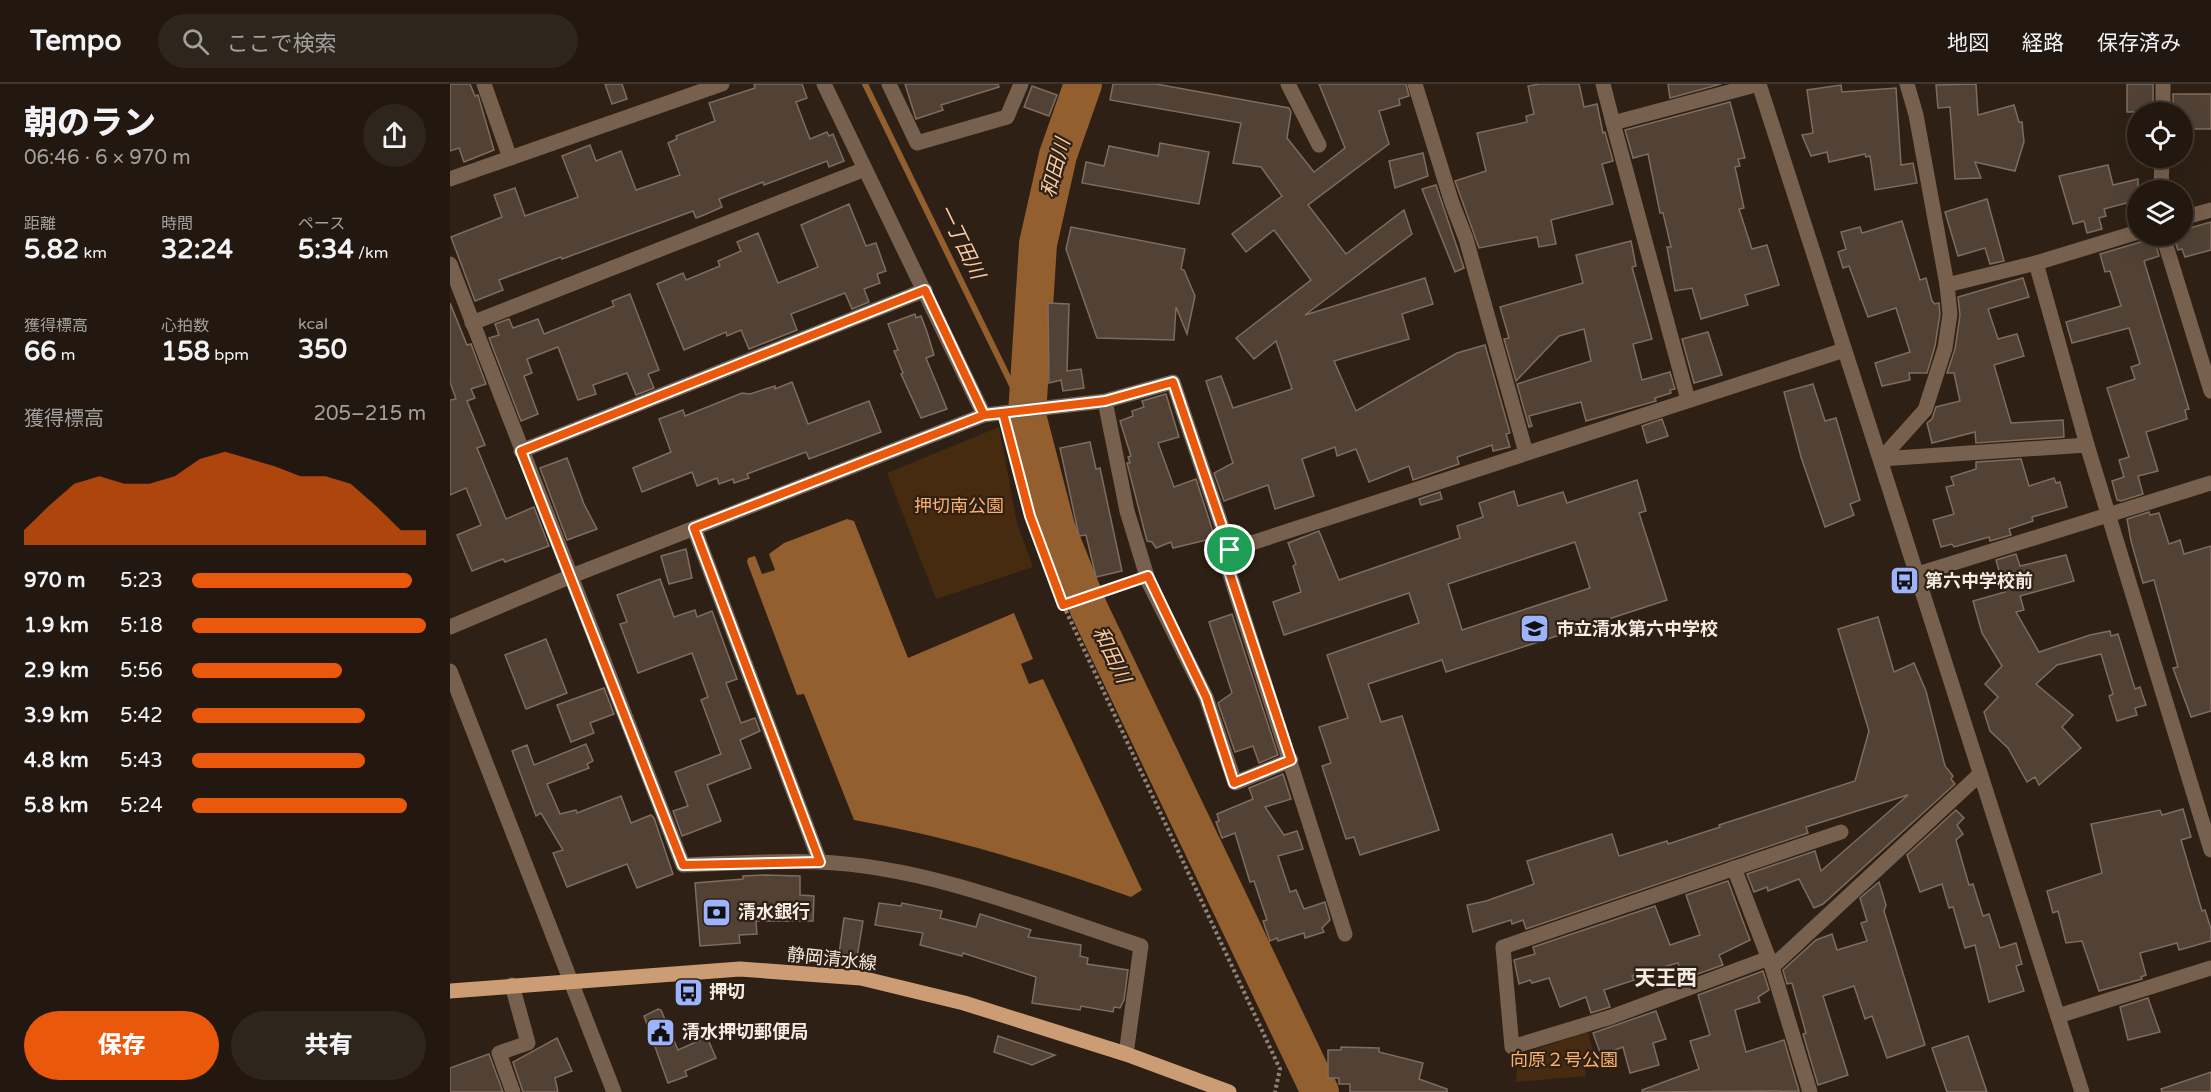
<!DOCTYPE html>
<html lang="ja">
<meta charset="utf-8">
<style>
:root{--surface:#22180f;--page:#2e251d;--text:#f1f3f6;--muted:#a2a09e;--line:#3f372f;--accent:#ea580c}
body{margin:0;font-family:"Varela Round","Noto Sans JP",sans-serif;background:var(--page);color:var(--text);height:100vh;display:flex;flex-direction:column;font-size:22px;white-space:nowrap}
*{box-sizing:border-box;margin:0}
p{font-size:20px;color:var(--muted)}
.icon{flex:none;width:33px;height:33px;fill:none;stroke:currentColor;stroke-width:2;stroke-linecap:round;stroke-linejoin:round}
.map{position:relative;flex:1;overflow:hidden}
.details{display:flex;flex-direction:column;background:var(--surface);width:450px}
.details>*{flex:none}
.fabs{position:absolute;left:1677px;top:18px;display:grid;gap:12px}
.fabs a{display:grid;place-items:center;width:66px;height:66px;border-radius:50%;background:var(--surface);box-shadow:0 6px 24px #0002,0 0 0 2px var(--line);font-size:30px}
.pin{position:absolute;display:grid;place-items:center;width:51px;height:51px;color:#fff;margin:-26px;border:3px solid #fff;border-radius:50%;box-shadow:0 2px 6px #0007}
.round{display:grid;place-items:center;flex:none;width:63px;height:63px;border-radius:32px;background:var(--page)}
.overview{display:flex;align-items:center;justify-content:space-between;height:102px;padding:0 24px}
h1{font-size:33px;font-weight:800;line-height:45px}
.stats{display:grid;grid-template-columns:repeat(3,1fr);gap:9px;height:102px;padding:6px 24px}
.stats div{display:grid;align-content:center}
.stats b{font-size:26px;font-weight:800}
.stats small{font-size:16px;font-weight:400}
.stats p{font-size:16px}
.chart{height:168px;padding:12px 24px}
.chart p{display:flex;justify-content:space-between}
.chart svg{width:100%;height:108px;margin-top:6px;fill:var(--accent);opacity:.7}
.action{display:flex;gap:12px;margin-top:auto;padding:12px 24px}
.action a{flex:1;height:69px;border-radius:36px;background:var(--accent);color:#fff;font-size:24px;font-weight:800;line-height:69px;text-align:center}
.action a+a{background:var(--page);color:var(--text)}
ul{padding:0 24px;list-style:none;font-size:20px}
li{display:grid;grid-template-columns:96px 72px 1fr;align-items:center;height:45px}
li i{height:15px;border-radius:8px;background:var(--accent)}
header{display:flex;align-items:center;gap:36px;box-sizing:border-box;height:84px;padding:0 30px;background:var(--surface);border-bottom:2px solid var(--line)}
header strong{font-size:28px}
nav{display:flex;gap:33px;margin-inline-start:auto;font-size:21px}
.search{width:420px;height:54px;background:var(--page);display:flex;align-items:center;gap:15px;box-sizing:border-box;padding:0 21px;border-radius:33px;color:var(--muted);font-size:22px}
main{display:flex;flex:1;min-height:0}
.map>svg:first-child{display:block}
.green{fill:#472b11}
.water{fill:#935f2f}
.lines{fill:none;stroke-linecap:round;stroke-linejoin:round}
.stream{stroke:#935f2f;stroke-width:6}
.river{stroke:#935f2f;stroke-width:38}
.building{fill:#514235;stroke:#7d6c5f;stroke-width:1.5;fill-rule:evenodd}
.path{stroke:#8f8379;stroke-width:4;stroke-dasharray:3 3;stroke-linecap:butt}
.minor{stroke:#77604d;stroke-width:15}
.major{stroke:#cc9d74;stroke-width:15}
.route-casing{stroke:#fff;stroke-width:12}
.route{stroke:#ea580c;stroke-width:8}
.labels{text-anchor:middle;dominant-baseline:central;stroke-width:4.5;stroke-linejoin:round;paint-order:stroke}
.park-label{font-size:18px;fill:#fcb06c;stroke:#2e2014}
.poi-label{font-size:18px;font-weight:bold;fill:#f4ebe3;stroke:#2e2014;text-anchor:start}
.street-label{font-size:18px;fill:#f4ebe3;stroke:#2e2014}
.water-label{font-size:20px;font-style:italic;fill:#f9cba4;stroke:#2e2014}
.quarter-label{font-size:21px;font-weight:bold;fill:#f4ebe3;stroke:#2e2014}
</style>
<header>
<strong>Tempo</strong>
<div class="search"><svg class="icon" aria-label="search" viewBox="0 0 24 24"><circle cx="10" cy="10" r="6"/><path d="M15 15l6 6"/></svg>ここで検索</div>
<nav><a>地図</a><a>経路</a><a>保存済み</a></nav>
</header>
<main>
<section class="details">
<div class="overview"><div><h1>朝のラン</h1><p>06:46 · 6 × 970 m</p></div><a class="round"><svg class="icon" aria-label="share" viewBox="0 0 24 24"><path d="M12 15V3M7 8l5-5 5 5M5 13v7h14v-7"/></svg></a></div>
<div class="stats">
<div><p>距離</p><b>5.82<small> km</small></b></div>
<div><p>時間</p><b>32:24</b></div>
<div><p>ペース</p><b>5:34<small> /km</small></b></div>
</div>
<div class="stats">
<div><p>獲得標高</p><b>66<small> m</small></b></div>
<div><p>心拍数</p><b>158<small> bpm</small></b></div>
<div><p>kcal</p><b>350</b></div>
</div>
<div class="chart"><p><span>獲得標高</span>205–215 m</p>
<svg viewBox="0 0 160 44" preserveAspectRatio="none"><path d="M0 44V38L10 28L20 19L30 16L40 19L50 19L60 16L70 9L80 6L90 9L100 12L110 16L120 16L130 19L140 28L150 38L160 38V44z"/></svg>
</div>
<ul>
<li><b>970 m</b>5:23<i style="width:94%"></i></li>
<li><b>1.9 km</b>5:18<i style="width:100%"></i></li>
<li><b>2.9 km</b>5:56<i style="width:64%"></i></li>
<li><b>3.9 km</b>5:42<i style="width:74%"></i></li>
<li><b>4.8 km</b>5:43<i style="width:74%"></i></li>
<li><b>5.8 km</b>5:24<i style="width:92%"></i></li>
</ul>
<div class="action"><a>保存</a><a>共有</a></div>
</section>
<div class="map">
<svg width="1761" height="1008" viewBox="0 0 1761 1008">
<rect width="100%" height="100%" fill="#2e2014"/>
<g class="green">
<path d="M549,343L567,439L583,483L486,515L437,389Z"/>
<path d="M1138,948L1146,977L1134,979L1136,992L1066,998L1068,971Z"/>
</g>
<path class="water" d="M397,435L404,437L458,574L564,529L583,575L571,580L579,600L593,595L692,806L681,813C587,780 501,753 404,736L354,610L347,611L297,478L298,474L305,472L312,490L325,486L319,470L334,459Z"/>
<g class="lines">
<path class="stream" d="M415,0L574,326"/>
<path class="river" d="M633,0L608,71L588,160L577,331L606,443L639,525L870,1008"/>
</g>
<g class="building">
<path d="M0,0H20L25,12L28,11L44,66L14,78L9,64L0,67Z"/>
<path d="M155,0H172L177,15L162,20Z"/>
<path d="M304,0H352L357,14L346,18L360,55L377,48L379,52L383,50L394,77L379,83L377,77L314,101L313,98L269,115L272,123L254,131L246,134L243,127L112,175L111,173L49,196L53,206L25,217L1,153L52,133L44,111L65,104L75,132L128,113L112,72L140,61L146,77L171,67L186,106L230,91L218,59L227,55L226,52L265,37L259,19L305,4Z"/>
<path d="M455,0H548L549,3L491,21L493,26L466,35Z"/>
<path d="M663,0H706L839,24L841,28L837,54L864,88L895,64L869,0H956L959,12L949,15L950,21L929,27L939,60L858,121L896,170L954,126L962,150L855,231L975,194L983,220L952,230L959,255L884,277L906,327L1007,269L1035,261L1060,349L1056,350L1060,363L1043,367L1042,361L1007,373L1009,380L963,396L959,382L919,398L906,365L887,372L885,363L852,375L864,412L825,425L818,401L774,417L764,389L783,379L756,297L771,292L783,324L842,305L826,257L804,275L786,254L861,196L824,146L796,168L782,150L832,112L811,83L783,79L791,39L660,16Z"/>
<path d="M1090,0H1129L1134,23L1147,20L1153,49L1155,48L1163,77L1152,80L1163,120L1101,136L1106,160L1089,163L1087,153L1029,164L1005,97L1036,87L1027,49L1077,38L1076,32L1084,30L1078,2Z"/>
<path d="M1218,0H1271L1220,14Z"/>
<path d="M1526,0L1528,31L1564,21L1569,38H1572L1574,58L1565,87L1525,78L1531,94L1505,95L1500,23L1488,24L1486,1Z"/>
<rect x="1677" y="0" width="26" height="28"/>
<path d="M1391,1L1392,8L1446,4L1451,81L1463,79L1467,99L1425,106L1420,72L1416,73L1415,70L1379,78L1377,68L1361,72L1352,51L1363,49L1357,6Z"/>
<path d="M582,2L607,11L599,32L574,23Z"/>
<path d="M1723,10H1761V45H1732V28H1723Z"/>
<path d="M1280,18L1295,74L1288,75L1290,82L1285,83L1294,124L1289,125L1302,165L1317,161L1329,201L1295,211L1298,221L1251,235L1242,204L1225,207L1217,163H1221L1213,129H1210L1198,70L1183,74L1175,46Z"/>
<path d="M710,59L759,68L749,120L632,99L636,78L654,82L659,62L708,72Z"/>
<path d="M973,69L978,92L945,104L939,77Z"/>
<path d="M1658,81L1663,101L1688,95V116L1654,125L1656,132L1649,134L1652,145L1637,149L1634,137L1623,140L1609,92Z"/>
<path d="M986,101L1014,184L1005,188L972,105Z"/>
<path d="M1537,115L1554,177L1540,180L1535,164L1508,172L1495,128Z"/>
<path d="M399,120L416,162L426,159L436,187L427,190L430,199L414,205L419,218L402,225L395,209L341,230L347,246L299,265L291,246L277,252L276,248L234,266L207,200L233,189L236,196L270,182L268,177L291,167L287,158L308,149L328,199L368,183L351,141Z"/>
<path d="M1452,137L1470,196L1476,194L1482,217L1485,220L1489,219L1490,230L1485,262L1477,289H1459L1460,296L1432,302L1425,279L1460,268L1446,224L1418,233L1399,182L1393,184L1388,168L1396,165L1391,148L1410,143L1412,149Z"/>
<path d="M1761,138V166L1735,173L1732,165L1728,166L1723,152H1732V146Z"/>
<path d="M621,143L735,165L731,185L734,186L745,212L737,250L726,223L724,256L647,254L616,165Z"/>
<path d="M1704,154L1709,172L1694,177L1739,325L1735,326L1737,335L1696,348L1708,387L1688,392L1693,410L1671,417L1667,416L1662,397L1674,393L1669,376L1679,373L1657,304L1685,295L1681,283L1690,280L1679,244L1622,259L1616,238L1671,222L1660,187L1655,188L1650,170Z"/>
<path d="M1181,157L1186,182L1182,183L1202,255L1183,260L1192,296L1220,288L1225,305L1220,306L1221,309L1205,314L1206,317L1136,337L1131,318L1079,332L1082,342L1079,343L1067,300L1141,277L1134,245L1109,252L1066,297L1054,255L1059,254L1050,223L1133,199L1126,171Z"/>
<path d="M1573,194L1579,213L1538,225L1548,255L1567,250L1574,272L1544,281L1561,339L1613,336L1614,353L1526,359L1525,348L1482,359L1477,339L1482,335L1486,323L1510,317L1504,289H1497L1505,265L1510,231L1508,213Z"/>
<path d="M180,210L209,286L198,290L204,304L186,311L177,289L143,301L146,310L128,316L108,263L77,275L82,289L74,292L88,330L71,337L39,254L49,251L45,240L59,235L63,244L88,235L94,250L164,222L162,217Z"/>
<path d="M0,219L17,261L21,260L36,300L21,305L25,314L17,317L35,361L27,364L56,435L84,423L99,462L55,478L53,475L22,487L7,451L31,441L16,404L0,411V316L6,315L0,298Z"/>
<path d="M598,219L619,220L617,287L631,285L634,304L613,307L611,296L599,299Z"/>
<path d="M465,230L466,234L471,232L477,248L484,271L476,274L497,325L471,334L451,290L453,289L444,267L448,266L438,240Z"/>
<path d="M1258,248L1272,291L1244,299L1232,255Z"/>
<path d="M342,298L358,340L419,317L431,348L359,375L356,368L297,390L299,394L284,399L283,395L269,400L267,394L247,402L242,388L192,408L183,384L221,368L209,335L233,326L235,332L292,309L300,310L325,302V305Z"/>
<path d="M1363,300L1375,337L1386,334L1410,416L1400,420L1404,431L1375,443L1351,373L1334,308Z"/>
<path d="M716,310L729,353L708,359L724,403L746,395L765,454L723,464L721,458L706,464L702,458L697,457L677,379H680L678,373L681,372L670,337L683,332L682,327L694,323L692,317Z"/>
<path d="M1212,335L1218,352L1197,359L1192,342Z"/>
<path d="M640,358L646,385L650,384L672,487L646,493L636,451L629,452L610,364Z"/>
<path d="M117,374L134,420L147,445L117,456L90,384Z"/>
<path d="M1571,375L1579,402L1604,394L1606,399L1610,398L1617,423L1582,433L1583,437L1559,445L1561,451L1540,457L1539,453L1504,463L1502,460L1491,463L1483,436L1504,430L1496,403L1504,401L1501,393L1526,385V378Z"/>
<path d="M1187,396L1196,427L1189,429L1217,516L996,588L992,576L918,600L931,638L952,632L989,746L910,771L904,753L896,755L872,682L881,679L869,643L898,634L877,571L969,539L959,509L834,551L823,518L851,508L843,482L846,480L838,459L869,447L889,496L1010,454L1007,442L1033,433L1029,419L1064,407L1068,422L1113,408L1117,419ZM1125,458L1140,504L1012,546L998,500Z"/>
<path d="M990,408L992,415L971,421L969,415Z"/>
<path d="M1699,428L1700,431L1709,429L1719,460L1730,456L1734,470L1761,462V627L1741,633L1723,584L1728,583L1704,496L1693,499L1681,457L1677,435Z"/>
<path d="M236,465L242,494L219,500L211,472Z"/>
<path d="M1566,470L1570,482L1616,471L1624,497L1570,512L1574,526L1566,528L1589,568L1640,551L1660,547L1661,552L1668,550L1685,605L1690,603L1696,621L1685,624L1687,631L1667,637L1659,612L1663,610L1651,570L1607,581L1586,600L1623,631L1612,643L1631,664L1589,701L1585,693L1577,698L1558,664L1540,647L1534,628L1548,613L1535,600L1552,582L1532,549L1523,517L1555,508L1546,476Z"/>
<path d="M210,495L224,533L245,526L247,533L262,527L287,595L276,599L291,639L305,634L310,647L290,656L301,684L257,701L271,737L232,752L223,727L238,722L225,688L271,670L251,616L258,613L242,569L188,589L170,540L177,538L167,511Z"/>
<path d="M782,530L828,671L809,679L803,662L785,668L768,619L782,609L759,538Z"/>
<path d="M1428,533L1444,588L1464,579L1476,607L1495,682L1503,692L1501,695L1505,700L1373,820L1364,824L1349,795L1318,807L1317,803L1304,808L1297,790L1365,767L1371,787L1458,711L1356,743L1358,749L1076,845L1073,836L1062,840L1061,836L1023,848L1017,821L1036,817L1084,800L1077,777L1162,750L1169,772L1217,757L1218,760L1270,743L1269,741L1405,697L1419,647L1388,545Z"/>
<path d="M96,555L117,609L76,625L55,571Z"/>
<path d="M154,604L164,630L140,639L144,649L121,658L107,621Z"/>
<path d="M136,660L143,677L137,680L139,684L97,700L110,730L126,726L127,729L171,712L181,739L201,731L204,734L223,790L187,804L177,780L117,803L103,769L113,766L91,729L86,732L62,667L77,661L84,681Z"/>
<path d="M833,690L841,715L815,723L834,751L847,747L853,765L828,772L840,808L846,806L854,825L875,818L880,836L872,844L874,848L855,854L854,849L828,857L827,854L820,857L813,837L817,836L804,797L800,798L785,749L772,754L766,738L769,737L767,730L803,715L799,704Z"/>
<path d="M1733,725L1741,753L1731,756L1752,827L1755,826L1761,845V857L1729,866L1727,859L1690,869L1696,891L1691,893L1692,895L1649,907L1632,857L1616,859L1608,827L1603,829L1597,807L1652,789L1641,740L1710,726L1712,731Z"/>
<path d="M1506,726L1514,734L1507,741L1513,750L1506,756L1519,801L1523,800L1533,832L1539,830L1550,864L1566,859L1572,880L1566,882L1574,907L1539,918L1525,861L1515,864L1503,823L1499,824L1492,800L1470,808L1457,771Z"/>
<path d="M315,791L350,792V811L364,812L363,837H306L307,850L289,851L290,859L250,862L245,799L293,795V792Z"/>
<path d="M1278,797L1300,856L1269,871L1273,881L1242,892L1239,884L1231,887L1228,879L1182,892L1184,896L1154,906L1160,923L1141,929L1136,913L1110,923L1099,894L1082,899L1080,896L1069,900L1064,876L1085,870L1083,863L1205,822L1220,861L1250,851L1236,811Z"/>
<path d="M1429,798L1436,821L1434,827L1475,961L1437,974L1422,932L1415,935L1404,902L1373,912L1398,991L1368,1001L1353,950L1356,949L1342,899L1337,900L1333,886L1366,856L1382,850L1387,866L1417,857L1411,839L1417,837L1410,814Z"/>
<path d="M429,819L451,822L452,819L492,827L490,834L526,843L530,830L581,846L578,853L631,861L630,872L638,874L637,880L678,886L674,916L670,924L664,923L663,928L631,922L630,926L582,919L586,893L513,869L512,872L470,861L473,849L425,841Z"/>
<path d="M394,834L413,837L407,873L389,870Z"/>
<path d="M1313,887L1319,906L1308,913L1310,918L1285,926L1296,968L1334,956L1349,1007L1192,1008V1006L1249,985L1240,957L1260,951L1248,911Z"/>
<path d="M1698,914L1710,948L1678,956L1670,923Z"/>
<path d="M208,925L211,926L228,966L257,953L266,974L235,987L237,992L218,999L194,932Z"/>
<path d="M1206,927L1216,955L1203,959L1209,981L1180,989L1173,963L1151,971L1143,949Z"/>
<path d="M548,952L605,971L582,981L544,968Z"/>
<path d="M1518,952L1537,1008H1497L1482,964Z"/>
<path d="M107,954L122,987L105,994L108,1008H73L63,978Z"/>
<path d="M891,963L929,964V968L973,979L969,995L997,1005V1008H900V1000H889V994H878V966H891Z"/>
<path d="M39,970L53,1008H0V984Z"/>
<path d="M1761,988V1008H1712L1711,1005Z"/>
</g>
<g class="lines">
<g class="path">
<path d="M558,344L580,432L609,512L830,985L825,1008"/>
<path d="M613,521L681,498"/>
</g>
<g class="minor">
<path d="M34,0L60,74"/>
<path d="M374,0L534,331"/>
<path d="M439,0L467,59L557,33L571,0"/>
<path d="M838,0L869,61"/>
<path d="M965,0L1002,119L1016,155L1076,369"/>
<path d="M1153,0L1163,39"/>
<path d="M1309,0C1417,336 1526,671 1632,1008"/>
<path d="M1457,0L1466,31L1497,201L1500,230L1495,264L1475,326L1431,375L1637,361"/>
<path d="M1713,28V0"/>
<path d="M0,95L272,0"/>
<path d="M1711,106L1712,74"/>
<path d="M1732,134L1761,126"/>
<path d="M1713,152L1761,307"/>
<path d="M1586,179L1637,361L1761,766"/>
<path d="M0,180L233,781C278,780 325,776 370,778C480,783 587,828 691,862L676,970"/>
<path d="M1497,201L1586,179L1688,148"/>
<path d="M22,239L415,85"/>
<path d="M1238,316L1163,39L1309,0"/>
<path d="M655,317L677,427L699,499L756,613L785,699L841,676"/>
<path d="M71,367L475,206"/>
<path d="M244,444L370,778"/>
<path d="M780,466L776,478L895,850"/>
<path d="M1468,490L1761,399"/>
<path d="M0,543L119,493L534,331L655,317L723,298L780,466L1394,266"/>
<path d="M0,587L164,1008"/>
<path d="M1284,784L1322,883L1360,1008"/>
<path d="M1319,874L1161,933L1062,963L1053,863L1391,748"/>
<path d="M1322,883L1529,691"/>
<path d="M62,901L78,959L49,969L63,1008"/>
<path d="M1608,932L1761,884"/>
</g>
<path class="major" d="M0,907L290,885L411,894L514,919L676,970L779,1008"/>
</g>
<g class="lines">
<defs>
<path id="route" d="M780,466L723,298L655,317L534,331L475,206L71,367L233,781L370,778L244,444L534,331L553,329L580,432L613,521L698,492L756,613L784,699L841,676L776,478L780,466"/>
</defs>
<use href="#route" class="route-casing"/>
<use href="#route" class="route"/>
</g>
<defs>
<symbol id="bus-square" viewBox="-11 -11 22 22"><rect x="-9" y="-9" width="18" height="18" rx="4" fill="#9eb3fd" stroke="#2e2014"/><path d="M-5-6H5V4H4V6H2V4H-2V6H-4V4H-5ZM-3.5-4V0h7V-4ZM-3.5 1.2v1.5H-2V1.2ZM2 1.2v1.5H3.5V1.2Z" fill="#111"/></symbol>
<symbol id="school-square" viewBox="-11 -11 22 22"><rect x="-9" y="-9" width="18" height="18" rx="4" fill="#9eb3fd" stroke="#2e2014"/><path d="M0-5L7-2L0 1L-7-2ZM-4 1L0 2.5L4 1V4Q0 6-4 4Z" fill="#111"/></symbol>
<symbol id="bank-square" viewBox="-11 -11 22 22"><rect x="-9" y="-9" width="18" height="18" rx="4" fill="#9eb3fd" stroke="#2e2014"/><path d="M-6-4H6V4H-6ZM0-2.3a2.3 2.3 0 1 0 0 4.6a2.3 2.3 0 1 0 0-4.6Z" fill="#111"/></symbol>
<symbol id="civic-square" viewBox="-11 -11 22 22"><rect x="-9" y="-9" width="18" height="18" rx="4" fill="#9eb3fd" stroke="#2e2014"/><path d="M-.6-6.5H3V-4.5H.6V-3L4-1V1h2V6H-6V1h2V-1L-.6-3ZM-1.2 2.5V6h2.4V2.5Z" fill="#111"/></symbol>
</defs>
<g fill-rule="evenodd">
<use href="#bus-square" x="1438" y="480" width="33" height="33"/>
<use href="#school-square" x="1068" y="528" width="33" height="33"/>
<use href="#bank-square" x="250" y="812" width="33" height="33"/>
<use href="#bus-square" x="222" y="892" width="33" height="33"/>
<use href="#civic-square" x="194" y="932" width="33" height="33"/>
</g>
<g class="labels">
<g class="park-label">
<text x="509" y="422">押切南公園</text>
<text x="1114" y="976">向原２号公園</text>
</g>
<g class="poi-label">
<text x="1475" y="497">第六中学校前</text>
<text x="1106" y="545">市立清水第六中学校</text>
<text x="288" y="828">清水銀行</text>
<text x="259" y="908">押切</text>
<text x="232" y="948">清水押切郵便局</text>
</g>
<g class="street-label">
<text transform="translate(382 875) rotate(6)">静岡清水線</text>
</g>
<g class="water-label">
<text transform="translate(606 84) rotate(-75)">和田川</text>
<text transform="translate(511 158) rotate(64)">一丁田川</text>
<text transform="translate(661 571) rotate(64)">和田川</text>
</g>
<g class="quarter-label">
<text x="1216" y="894">天王西</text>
</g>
</g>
</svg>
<div class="fabs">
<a><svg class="icon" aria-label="locate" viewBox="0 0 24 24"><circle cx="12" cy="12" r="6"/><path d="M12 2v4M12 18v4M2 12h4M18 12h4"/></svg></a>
<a><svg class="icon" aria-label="layers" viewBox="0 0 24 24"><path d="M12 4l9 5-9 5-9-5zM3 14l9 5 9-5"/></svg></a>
</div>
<div class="pin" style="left:780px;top:466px;background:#1e9e55"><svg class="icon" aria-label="arrive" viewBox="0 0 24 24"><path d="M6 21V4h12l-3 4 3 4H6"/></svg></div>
</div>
</main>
